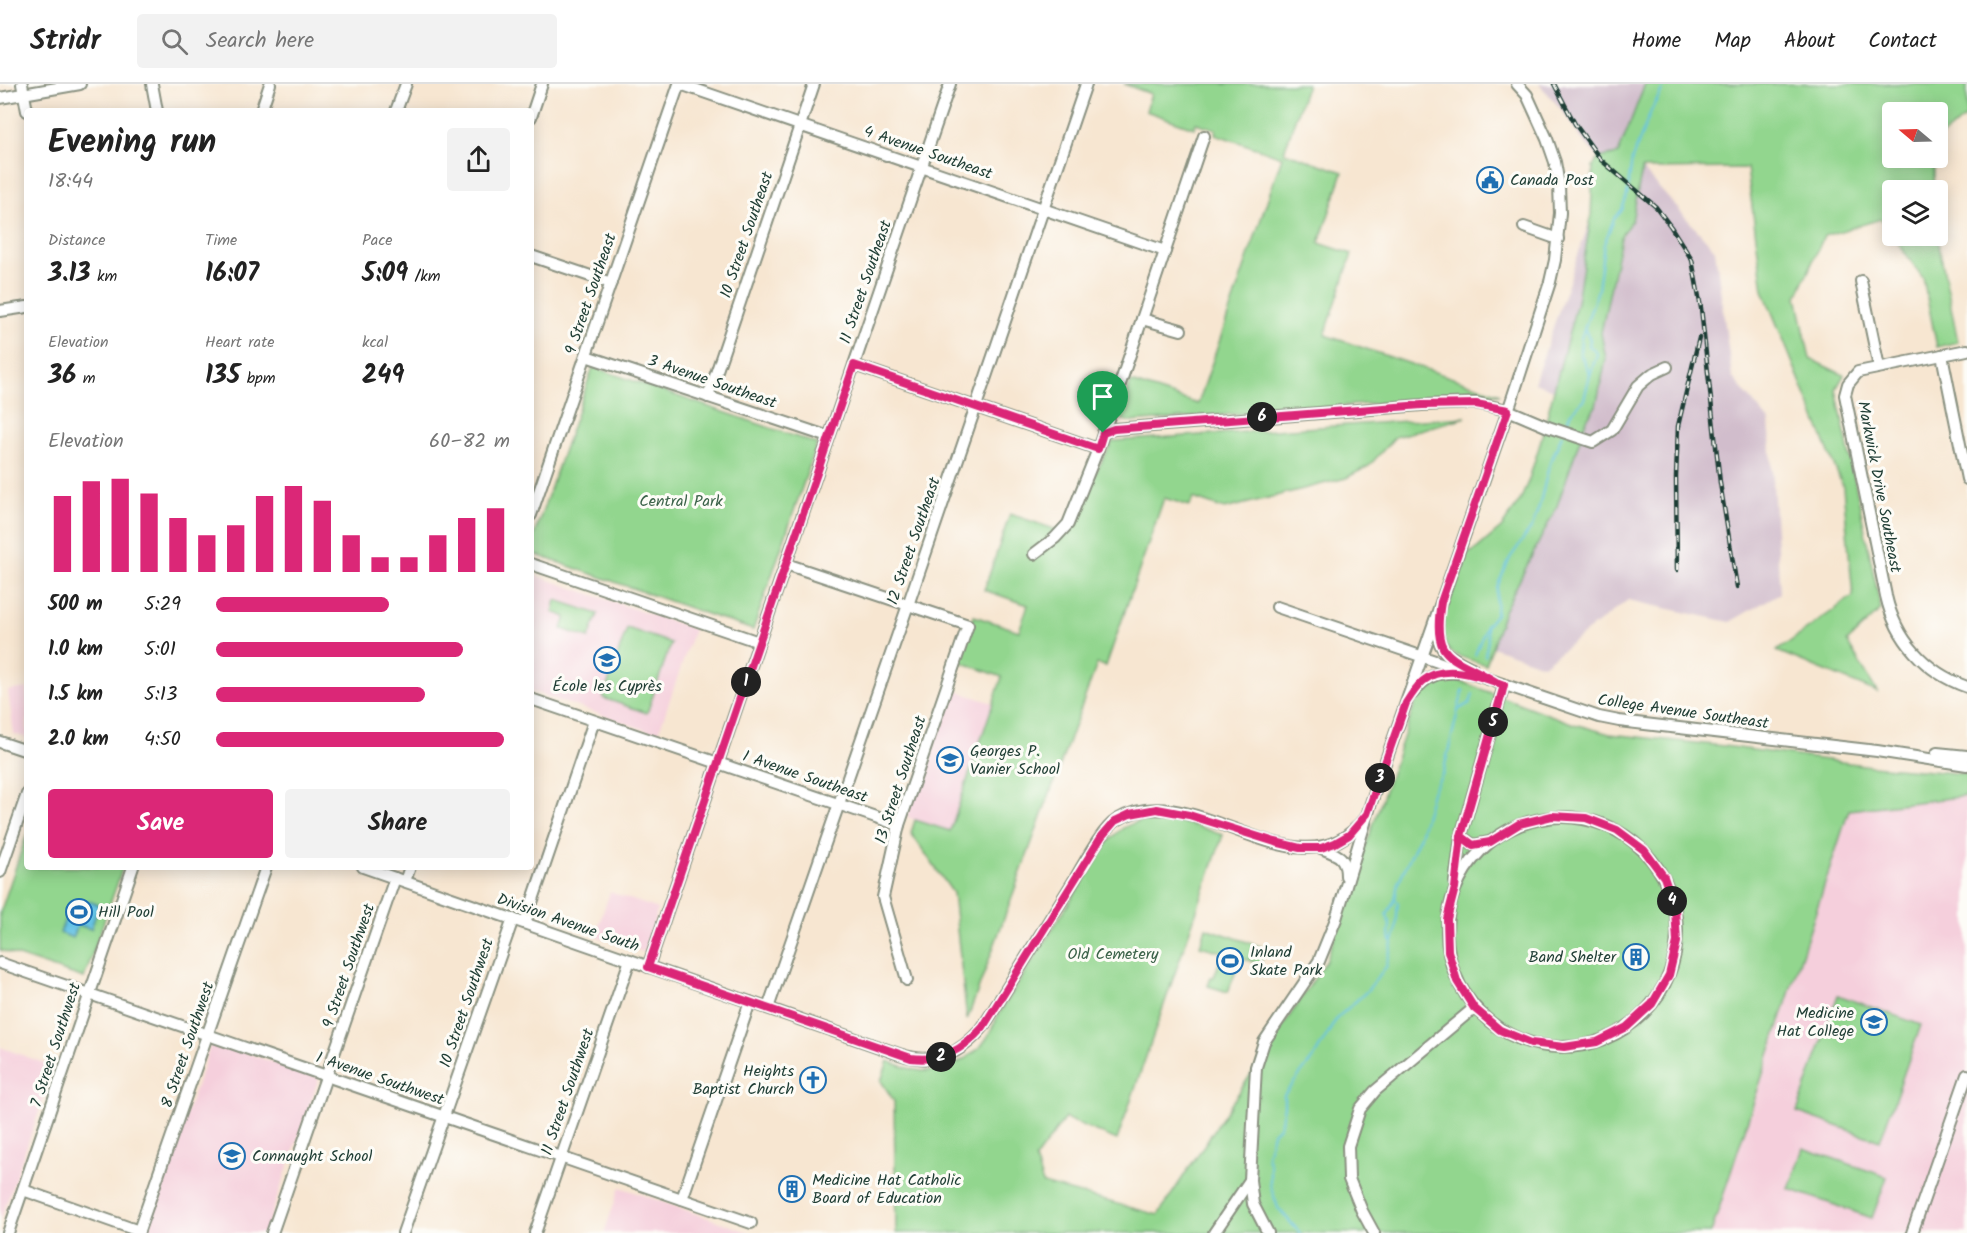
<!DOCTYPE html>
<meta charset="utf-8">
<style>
:root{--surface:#fff;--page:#f2f2f2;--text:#222;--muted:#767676;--line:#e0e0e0;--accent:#db2777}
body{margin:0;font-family:Kalam,sans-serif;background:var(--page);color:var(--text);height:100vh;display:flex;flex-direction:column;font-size:22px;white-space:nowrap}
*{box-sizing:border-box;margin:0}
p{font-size:20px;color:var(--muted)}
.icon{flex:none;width:33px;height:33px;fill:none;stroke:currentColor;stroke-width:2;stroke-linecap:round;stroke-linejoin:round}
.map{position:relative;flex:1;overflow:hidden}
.panel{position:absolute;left:24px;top:24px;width:510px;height:762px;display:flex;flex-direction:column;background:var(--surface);border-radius:6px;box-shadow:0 3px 15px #0003}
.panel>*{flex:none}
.needle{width:39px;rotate:289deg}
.controls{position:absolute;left:1882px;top:18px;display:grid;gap:12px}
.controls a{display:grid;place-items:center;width:66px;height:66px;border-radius:6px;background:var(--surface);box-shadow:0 3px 15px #0003;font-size:30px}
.pin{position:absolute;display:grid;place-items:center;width:51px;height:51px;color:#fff;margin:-62px -26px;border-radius:50% 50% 50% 0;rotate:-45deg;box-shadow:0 0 6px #0007}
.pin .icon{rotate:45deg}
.km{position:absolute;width:30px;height:30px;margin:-15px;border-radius:50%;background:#222;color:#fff;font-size:16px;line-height:30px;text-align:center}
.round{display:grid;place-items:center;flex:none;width:63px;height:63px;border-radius:6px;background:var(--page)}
.head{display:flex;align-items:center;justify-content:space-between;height:102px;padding:0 24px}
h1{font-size:33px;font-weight:700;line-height:45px}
.stats{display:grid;grid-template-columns:repeat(3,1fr);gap:9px;height:102px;padding:6px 24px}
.stats div{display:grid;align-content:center}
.stats b{font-size:26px;font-weight:700}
.stats small{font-size:16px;font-weight:400}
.stats p{font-size:16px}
.chart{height:168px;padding:12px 24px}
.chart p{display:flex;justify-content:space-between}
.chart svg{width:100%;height:108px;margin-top:6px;stroke:var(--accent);stroke-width:6}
.button{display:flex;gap:12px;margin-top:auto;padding:12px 24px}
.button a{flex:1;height:69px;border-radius:6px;background:var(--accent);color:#fff;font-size:24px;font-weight:700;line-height:69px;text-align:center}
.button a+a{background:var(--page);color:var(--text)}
ul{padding:0 24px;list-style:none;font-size:20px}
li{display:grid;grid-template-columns:96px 72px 1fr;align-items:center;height:45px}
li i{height:15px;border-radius:8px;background:var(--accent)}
header{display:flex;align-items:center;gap:36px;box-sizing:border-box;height:84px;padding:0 30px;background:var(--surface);border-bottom:2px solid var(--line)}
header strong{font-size:28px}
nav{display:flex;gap:33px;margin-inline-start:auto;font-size:21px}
.search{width:420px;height:54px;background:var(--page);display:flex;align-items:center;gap:15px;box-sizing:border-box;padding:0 21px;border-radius:6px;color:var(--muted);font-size:22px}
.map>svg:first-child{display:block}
.built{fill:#f5cfdc}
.industrial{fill:#d1bdcc}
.green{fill:#92d68e;stroke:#588a61;stroke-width:1.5}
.water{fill:#66c3e4;stroke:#42808c;stroke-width:1.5}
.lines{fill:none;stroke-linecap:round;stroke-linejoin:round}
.stream{stroke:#66c3e4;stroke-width:2}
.minor-casing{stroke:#8b9282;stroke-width:14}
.minor{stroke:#fff;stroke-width:10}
.rail-casing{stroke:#1f3d34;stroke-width:4.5}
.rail{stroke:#fdfcf7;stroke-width:2;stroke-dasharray:7;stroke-linecap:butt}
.route-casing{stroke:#fff;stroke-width:12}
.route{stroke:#db2777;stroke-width:8}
.labels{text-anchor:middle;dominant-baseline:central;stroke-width:6;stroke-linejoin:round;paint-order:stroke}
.street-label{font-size:16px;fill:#1f3d34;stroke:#fdfcf7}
.poi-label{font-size:16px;fill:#1f3d34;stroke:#fdfcf7;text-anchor:start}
.park-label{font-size:16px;fill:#3c634a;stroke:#fdfcf7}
</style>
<header>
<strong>Stridr</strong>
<div class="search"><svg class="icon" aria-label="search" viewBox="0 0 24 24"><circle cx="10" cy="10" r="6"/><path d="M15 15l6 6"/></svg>Search here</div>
<nav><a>Home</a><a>Map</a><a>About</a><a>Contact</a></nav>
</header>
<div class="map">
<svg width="1967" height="1149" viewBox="0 0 1967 1149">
<rect width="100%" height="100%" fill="#fdfcf7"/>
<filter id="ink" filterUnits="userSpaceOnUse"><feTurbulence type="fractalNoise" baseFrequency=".0167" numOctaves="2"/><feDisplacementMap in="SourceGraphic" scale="12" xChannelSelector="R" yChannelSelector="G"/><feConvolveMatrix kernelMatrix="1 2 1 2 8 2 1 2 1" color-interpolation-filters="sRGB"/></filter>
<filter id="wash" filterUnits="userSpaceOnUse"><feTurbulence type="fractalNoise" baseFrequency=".008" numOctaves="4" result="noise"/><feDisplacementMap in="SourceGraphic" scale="24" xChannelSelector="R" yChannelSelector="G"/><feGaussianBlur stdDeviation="1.35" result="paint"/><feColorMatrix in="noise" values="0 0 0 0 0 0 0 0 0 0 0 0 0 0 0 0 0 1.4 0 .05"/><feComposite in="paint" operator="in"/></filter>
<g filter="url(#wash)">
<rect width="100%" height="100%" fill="#f7e6d1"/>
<g class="built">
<path d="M531,490L694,545L658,650L531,607Z"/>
<path d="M27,604V654L14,650L8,607Z"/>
<path d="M950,605L993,619L950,747L907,733Z"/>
<path d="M1967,712V1149H1711L1849,726Z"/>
<path d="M610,808L658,825L644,868L595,852Z"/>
<path d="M212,957L319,994L265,1149H144Z"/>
<path d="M0,963L55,983L0,1137Z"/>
<path d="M620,1103L751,1149H604Z"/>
</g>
<g class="industrial">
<path d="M1539,0H1645L1618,70L1599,74L1581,54L1561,25Z"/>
<path d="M1642,85L1715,166L1732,293L1769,337L1780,509L1730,538L1628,516L1543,581L1492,563L1504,527L1587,335L1596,322L1606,275L1601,249L1623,149L1632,137Z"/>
<path d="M1591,133L1577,218L1554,306L1534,299Z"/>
</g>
<g class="green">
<path d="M1124,0H1307L1284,68L1343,88L1319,159L1352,170L1325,251L1500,310L1130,338L1118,334L1131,298L1198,320L1282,73L1215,50L1216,45L1196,39L1194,44L1146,27L1151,10Z"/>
<path d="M1645,0H1967V32L1938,55V28H1893V74H1934V106H1893V152H1937L1958,258L1937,263L1923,194L1881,135L1824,152L1797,213L1810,275L1844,291L1836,305L1881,526L1847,558L1877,608L1777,567L1853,512L1843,403L1763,206L1747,84L1642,85L1632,137L1622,149L1601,249L1606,275L1596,322L1587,335L1557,422L1504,527L1486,581C1475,577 1460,574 1451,568C1429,553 1457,493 1463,474L1467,469L1474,467L1502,443L1521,415L1529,395L1539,363L1577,218L1591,133L1593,82L1599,74L1618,70Z"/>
<path d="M593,283L817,360L753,546L531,469V460Z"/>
<path d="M1466,333L1395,353L1369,382L1346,394L1225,425L1193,414L1190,422L1164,414L1106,582L1097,580L967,936L953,809L911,749L915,736L950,747L1002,593L958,577L974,532L1019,547L1028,521L984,506L1010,430L1063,448L1113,357Z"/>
<path d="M556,516L598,530L589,554L562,545L566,533L553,528Z"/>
<path d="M627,544L671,559L647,629L603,614Z"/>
<path d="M1445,594L1454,595L1574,640L1610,650L1724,662L1871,682L1967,690V712L1849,726L1711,1149H896L894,1017L881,997L888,977C899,981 911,986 923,987C946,988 975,973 987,954C991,947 994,940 997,933L1106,760C1111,755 1117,748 1123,744C1156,725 1190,740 1223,751L1117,1056L1065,1034L1035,1075L1043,1100L1158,1131L1326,877L1417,614C1423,602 1431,596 1445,594Z"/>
<path d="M27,750V783H123L84,894L0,866V829Z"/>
<path d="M1206,844L1265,864L1260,880L1241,874L1228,908L1208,902L1211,893H1214L1223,868L1200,862Z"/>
<path d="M1838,911L1921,941L1880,1057L1797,1028Z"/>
<path d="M1803,1064L1887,1093L1872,1134L1789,1105Z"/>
</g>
<path class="water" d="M88,817L99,821L91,845L78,841L73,854L60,849L71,818L86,823Z"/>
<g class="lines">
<g class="stream">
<path d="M1585,246L1590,255L1589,262L1595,266L1597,270L1590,291"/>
<path d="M1564,346L1570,330L1584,315L1590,291L1580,269L1581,254L1598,206L1604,160L1614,135L1622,126L1627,111L1632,75L1651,27L1665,0"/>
<path d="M1475,571L1486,542L1496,530L1497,503L1510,474L1532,443L1539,423L1549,382L1562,351"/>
<path d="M1485,572L1488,556L1486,543"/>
<path d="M1458,626L1470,619L1473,610"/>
<path d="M1392,859C1398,848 1396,832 1398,819L1396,816"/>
<path d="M1300,1149L1278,1124L1270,1100V1082L1267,1072L1273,1049L1280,1042L1284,1022V1011L1314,973L1337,934L1366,908L1386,883L1392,859L1389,849L1390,841L1387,831L1395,815L1398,799L1420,752L1432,708L1443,689L1463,606"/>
</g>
</g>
</g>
<g filter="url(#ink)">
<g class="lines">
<defs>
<g id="minor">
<path d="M22,0L27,27"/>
<path d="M152,0L157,27"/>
<path d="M680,0L1165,167"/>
<path d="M0,14L80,0"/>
<path d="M261,27L270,0"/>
<path d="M396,27L406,0"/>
<path d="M531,33L542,0"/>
<path d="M1524,143L1558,155"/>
<path d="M531,172L611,199"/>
<path d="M1861,197L1879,283"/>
<path d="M0,227L27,223"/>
<path d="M1142,235L1181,246"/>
<path d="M1967,266L1858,288L1848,300L1845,311L1886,512C1896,556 1925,588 1967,603"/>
<path d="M1942,271L1967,395"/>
<path d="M586,272L829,353"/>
<path d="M854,281L1098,365"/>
<path d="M708,313L814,0"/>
<path d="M1103,349L1114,345L1422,321L1476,319L1508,326L1548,343L1593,358L1612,346L1638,302L1652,290L1667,283"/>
<path d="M531,431L679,0"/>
<path d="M1034,470L1055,454L1068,440L1098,365L1204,52"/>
<path d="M531,480L759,558"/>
<path d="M786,480L968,541L899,741L883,813L907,896"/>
<path d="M1277,523L1599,633L1619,637L1877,667L1967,681"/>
<path d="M1438,536C1434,566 1448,572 1472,584"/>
<path d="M1413,609C1425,592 1438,588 1458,589"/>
<path d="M531,615L899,741"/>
<path d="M0,658L27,667"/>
<path d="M1937,669L1967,672"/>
<circle cx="1562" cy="848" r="115"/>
<path d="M1461,752L1473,761L1490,758"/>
<path d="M1321,764C1338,771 1346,772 1346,792"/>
<path d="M363,783L899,970C936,982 959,971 983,943C1014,894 1044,844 1075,795C1084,780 1102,745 1117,736C1192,688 1299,819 1364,735"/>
<path d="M0,788L27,710"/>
<path d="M405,797L410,783"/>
<path d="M1455,798L1461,752L1504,601"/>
<path d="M525,839L594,637"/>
<path d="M0,879L751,1139"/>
<path d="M648,883L950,0"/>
<path d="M768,924L908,521L1086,0"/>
<path d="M23,1106L139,1147"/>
<path d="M682,1115L750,918"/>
<path d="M8,1149L133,783"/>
<path d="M138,1149L266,783"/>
<path d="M272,1149L395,794"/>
<path d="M403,1149L513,835"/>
<path d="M535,1149L630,876"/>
<path d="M1214,1149L1250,1096"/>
<path d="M1268,1149L1253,1120L1250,1096L1256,983L1264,958L1319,877L1336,835L1371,719L1511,318L1550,198L1555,176L1560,129L1559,101L1555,78L1547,55L1527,11L1517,0"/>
<path d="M1374,1149L1362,1127L1349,1095L1348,1062L1360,1025L1375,1007L1474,924"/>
<path d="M1912,1149L1967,991"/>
</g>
</defs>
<use href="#minor" class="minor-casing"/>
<use href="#minor" class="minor"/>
<defs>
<g id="rail">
<path d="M1554,0L1575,40L1601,76L1656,123L1671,143L1692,176L1701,224L1720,399L1737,503"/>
<path d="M1677,486L1676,393L1678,342L1699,254"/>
</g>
</defs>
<use href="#rail" class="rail-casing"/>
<use href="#rail" class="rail"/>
</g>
</g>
<g class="lines" filter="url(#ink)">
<defs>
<path id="route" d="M1103,349L1098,365L854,281L648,883L911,974C942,978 963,966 983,943L1102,752L1115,737L1130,730L1157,725L1189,731L1275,758L1300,764H1321L1335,759L1349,751L1367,730L1406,619C1411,611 1416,603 1423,597C1445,578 1481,593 1504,601L1461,752L1473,761L1490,758L1519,740L1552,732L1586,734L1617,746L1644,766L1664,793L1675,825L1677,858L1669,891L1652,920L1627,943L1597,958L1564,963L1531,959L1500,946L1474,924L1457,897L1448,867L1447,835L1455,804L1461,752L1501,613L1504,601L1496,598C1452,571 1431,578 1441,518L1508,326L1476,320L1422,321L1114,345L1103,349"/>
</defs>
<use href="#route" class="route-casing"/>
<use href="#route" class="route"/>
</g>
<defs>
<symbol id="civic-ring" viewBox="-11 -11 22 22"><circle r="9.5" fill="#fdfcf7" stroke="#1f6fb2" stroke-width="1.5"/><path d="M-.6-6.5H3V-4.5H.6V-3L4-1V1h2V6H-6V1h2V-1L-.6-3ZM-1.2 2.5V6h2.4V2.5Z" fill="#1f6fb2"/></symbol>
<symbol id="school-ring" viewBox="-11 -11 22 22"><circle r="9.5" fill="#fdfcf7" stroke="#1f6fb2" stroke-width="1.5"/><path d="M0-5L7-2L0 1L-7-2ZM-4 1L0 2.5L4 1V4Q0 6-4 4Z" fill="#1f6fb2"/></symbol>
<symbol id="stadium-ring" viewBox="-11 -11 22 22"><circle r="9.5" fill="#fdfcf7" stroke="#1f6fb2" stroke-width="1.5"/><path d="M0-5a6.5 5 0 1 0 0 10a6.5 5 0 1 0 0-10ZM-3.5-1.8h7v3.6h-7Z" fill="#1f6fb2"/></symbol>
<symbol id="building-ring" viewBox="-11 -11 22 22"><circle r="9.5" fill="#fdfcf7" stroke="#1f6fb2" stroke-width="1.5"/><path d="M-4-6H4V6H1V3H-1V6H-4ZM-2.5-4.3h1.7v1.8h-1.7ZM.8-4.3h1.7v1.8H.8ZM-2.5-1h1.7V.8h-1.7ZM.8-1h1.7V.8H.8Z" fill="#1f6fb2"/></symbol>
<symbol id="university-ring" viewBox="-11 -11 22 22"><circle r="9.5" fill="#fdfcf7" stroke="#1f6fb2" stroke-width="1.5"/><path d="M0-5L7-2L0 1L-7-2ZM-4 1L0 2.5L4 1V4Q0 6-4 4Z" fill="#1f6fb2"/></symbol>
<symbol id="church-ring" viewBox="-11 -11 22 22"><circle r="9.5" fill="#fdfcf7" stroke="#1f6fb2" stroke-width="1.5"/><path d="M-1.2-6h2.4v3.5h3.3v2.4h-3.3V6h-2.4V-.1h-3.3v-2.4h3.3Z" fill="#1f6fb2"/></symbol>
</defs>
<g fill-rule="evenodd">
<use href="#civic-ring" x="1475" y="81" width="30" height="30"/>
<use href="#school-ring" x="592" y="561" width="30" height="30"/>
<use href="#school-ring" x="935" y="661" width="30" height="30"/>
<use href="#stadium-ring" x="64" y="813" width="30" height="30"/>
<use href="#building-ring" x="1621" y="858" width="30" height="30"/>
<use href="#stadium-ring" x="1215" y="862" width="30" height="30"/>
<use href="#university-ring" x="1859" y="923" width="30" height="30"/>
<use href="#church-ring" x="798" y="981" width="30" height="30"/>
<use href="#school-ring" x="217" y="1057" width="30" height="30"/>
<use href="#building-ring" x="777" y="1090" width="30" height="30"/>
</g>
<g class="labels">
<g class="street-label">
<text transform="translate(928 69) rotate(19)">4 Avenue Southeast</text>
<text transform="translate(747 151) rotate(-71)">10 Street Southeast</text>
<text transform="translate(866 198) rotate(-71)">11 Street Southeast</text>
<text transform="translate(591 210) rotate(-71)">9 Street Southeast</text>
<text transform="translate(712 298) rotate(19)">3 Avenue Southeast</text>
<text transform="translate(1879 403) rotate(79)">Markwick Drive Southeast</text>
<text transform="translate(914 457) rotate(-71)">12 Street Southeast</text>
<text transform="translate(1683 628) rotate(8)">College Avenue Southeast</text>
<text transform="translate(805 693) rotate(19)">1 Avenue Southeast</text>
<text transform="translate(901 696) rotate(-72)">13 Street Southeast</text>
<text transform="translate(568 839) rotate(19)">Division Avenue South</text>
<text transform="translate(349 882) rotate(-71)">9 Street Southwest</text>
<text transform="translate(467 919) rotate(-71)">10 Street Southwest</text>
<text transform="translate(56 961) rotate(-72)">7 Street Southwest</text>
<text transform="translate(188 961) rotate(-71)">8 Street Southwest</text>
<text transform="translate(380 995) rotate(19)">1 Avenue Southwest</text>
<text transform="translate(568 1008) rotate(-71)">11 Street Southwest</text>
</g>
<g class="poi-label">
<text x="1510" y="96">Canada Post</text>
<text x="607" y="602" text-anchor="middle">École les Cyprès</text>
<text x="970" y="667">Georges P.<tspan x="970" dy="18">Vanier School</tspan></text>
<text x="98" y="828">Hill Pool</text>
<text x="1250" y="868">Inland<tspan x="1250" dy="18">Skate Park</tspan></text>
<text x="1616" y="873" text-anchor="end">Band Shelter</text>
<text x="1854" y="929" text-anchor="end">Medicine<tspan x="1854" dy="18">Hat College</tspan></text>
<text x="794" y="987" text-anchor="end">Heights<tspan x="794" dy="18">Baptist Church</tspan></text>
<text x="252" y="1072">Connaught School</text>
<text x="812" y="1096">Medicine Hat Catholic<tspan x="812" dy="18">Board of Education</tspan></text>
</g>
<g class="park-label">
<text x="681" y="417">Central Park</text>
<text x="1113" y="870">Old Cemetery</text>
</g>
</g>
</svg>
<div class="controls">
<a><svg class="needle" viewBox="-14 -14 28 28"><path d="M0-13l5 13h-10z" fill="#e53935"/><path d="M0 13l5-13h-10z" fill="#767676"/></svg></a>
<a><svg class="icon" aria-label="layers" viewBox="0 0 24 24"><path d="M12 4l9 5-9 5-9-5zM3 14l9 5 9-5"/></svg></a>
</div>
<div class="pin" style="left:1103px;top:349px;background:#1e9e55"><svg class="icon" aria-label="arrive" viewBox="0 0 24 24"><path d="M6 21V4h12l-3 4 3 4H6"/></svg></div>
<b class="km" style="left:746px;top:598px">1</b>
<b class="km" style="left:941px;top:973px">2</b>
<b class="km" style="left:1380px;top:694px">3</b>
<b class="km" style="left:1672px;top:817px">4</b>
<b class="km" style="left:1493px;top:638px">5</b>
<b class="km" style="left:1262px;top:333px">6</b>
<section class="panel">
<div class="head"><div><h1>Evening run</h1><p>18:44</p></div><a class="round"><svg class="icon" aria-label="share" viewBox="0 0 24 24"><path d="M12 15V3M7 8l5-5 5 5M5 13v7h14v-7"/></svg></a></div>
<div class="stats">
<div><p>Distance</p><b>3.13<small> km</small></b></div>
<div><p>Time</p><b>16:07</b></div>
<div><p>Pace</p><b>5:09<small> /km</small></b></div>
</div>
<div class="stats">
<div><p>Elevation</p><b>36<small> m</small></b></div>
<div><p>Heart rate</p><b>135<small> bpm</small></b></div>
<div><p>kcal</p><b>249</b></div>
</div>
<div class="chart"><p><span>Elevation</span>60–82 m</p>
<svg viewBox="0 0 160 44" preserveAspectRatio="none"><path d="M5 44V13M15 44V7M25 44V6M35 44V12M45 44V22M55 44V29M65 44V25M75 44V13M85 44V9M95 44V15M105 44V29M115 44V38M125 44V38M135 44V29M145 44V22M155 44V18"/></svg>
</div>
<ul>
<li><b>500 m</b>5:29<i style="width:59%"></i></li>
<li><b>1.0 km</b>5:01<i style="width:84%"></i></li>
<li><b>1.5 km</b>5:13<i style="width:71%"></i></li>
<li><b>2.0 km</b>4:50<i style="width:98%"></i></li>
</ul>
<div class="button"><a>Save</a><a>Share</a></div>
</section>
</div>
